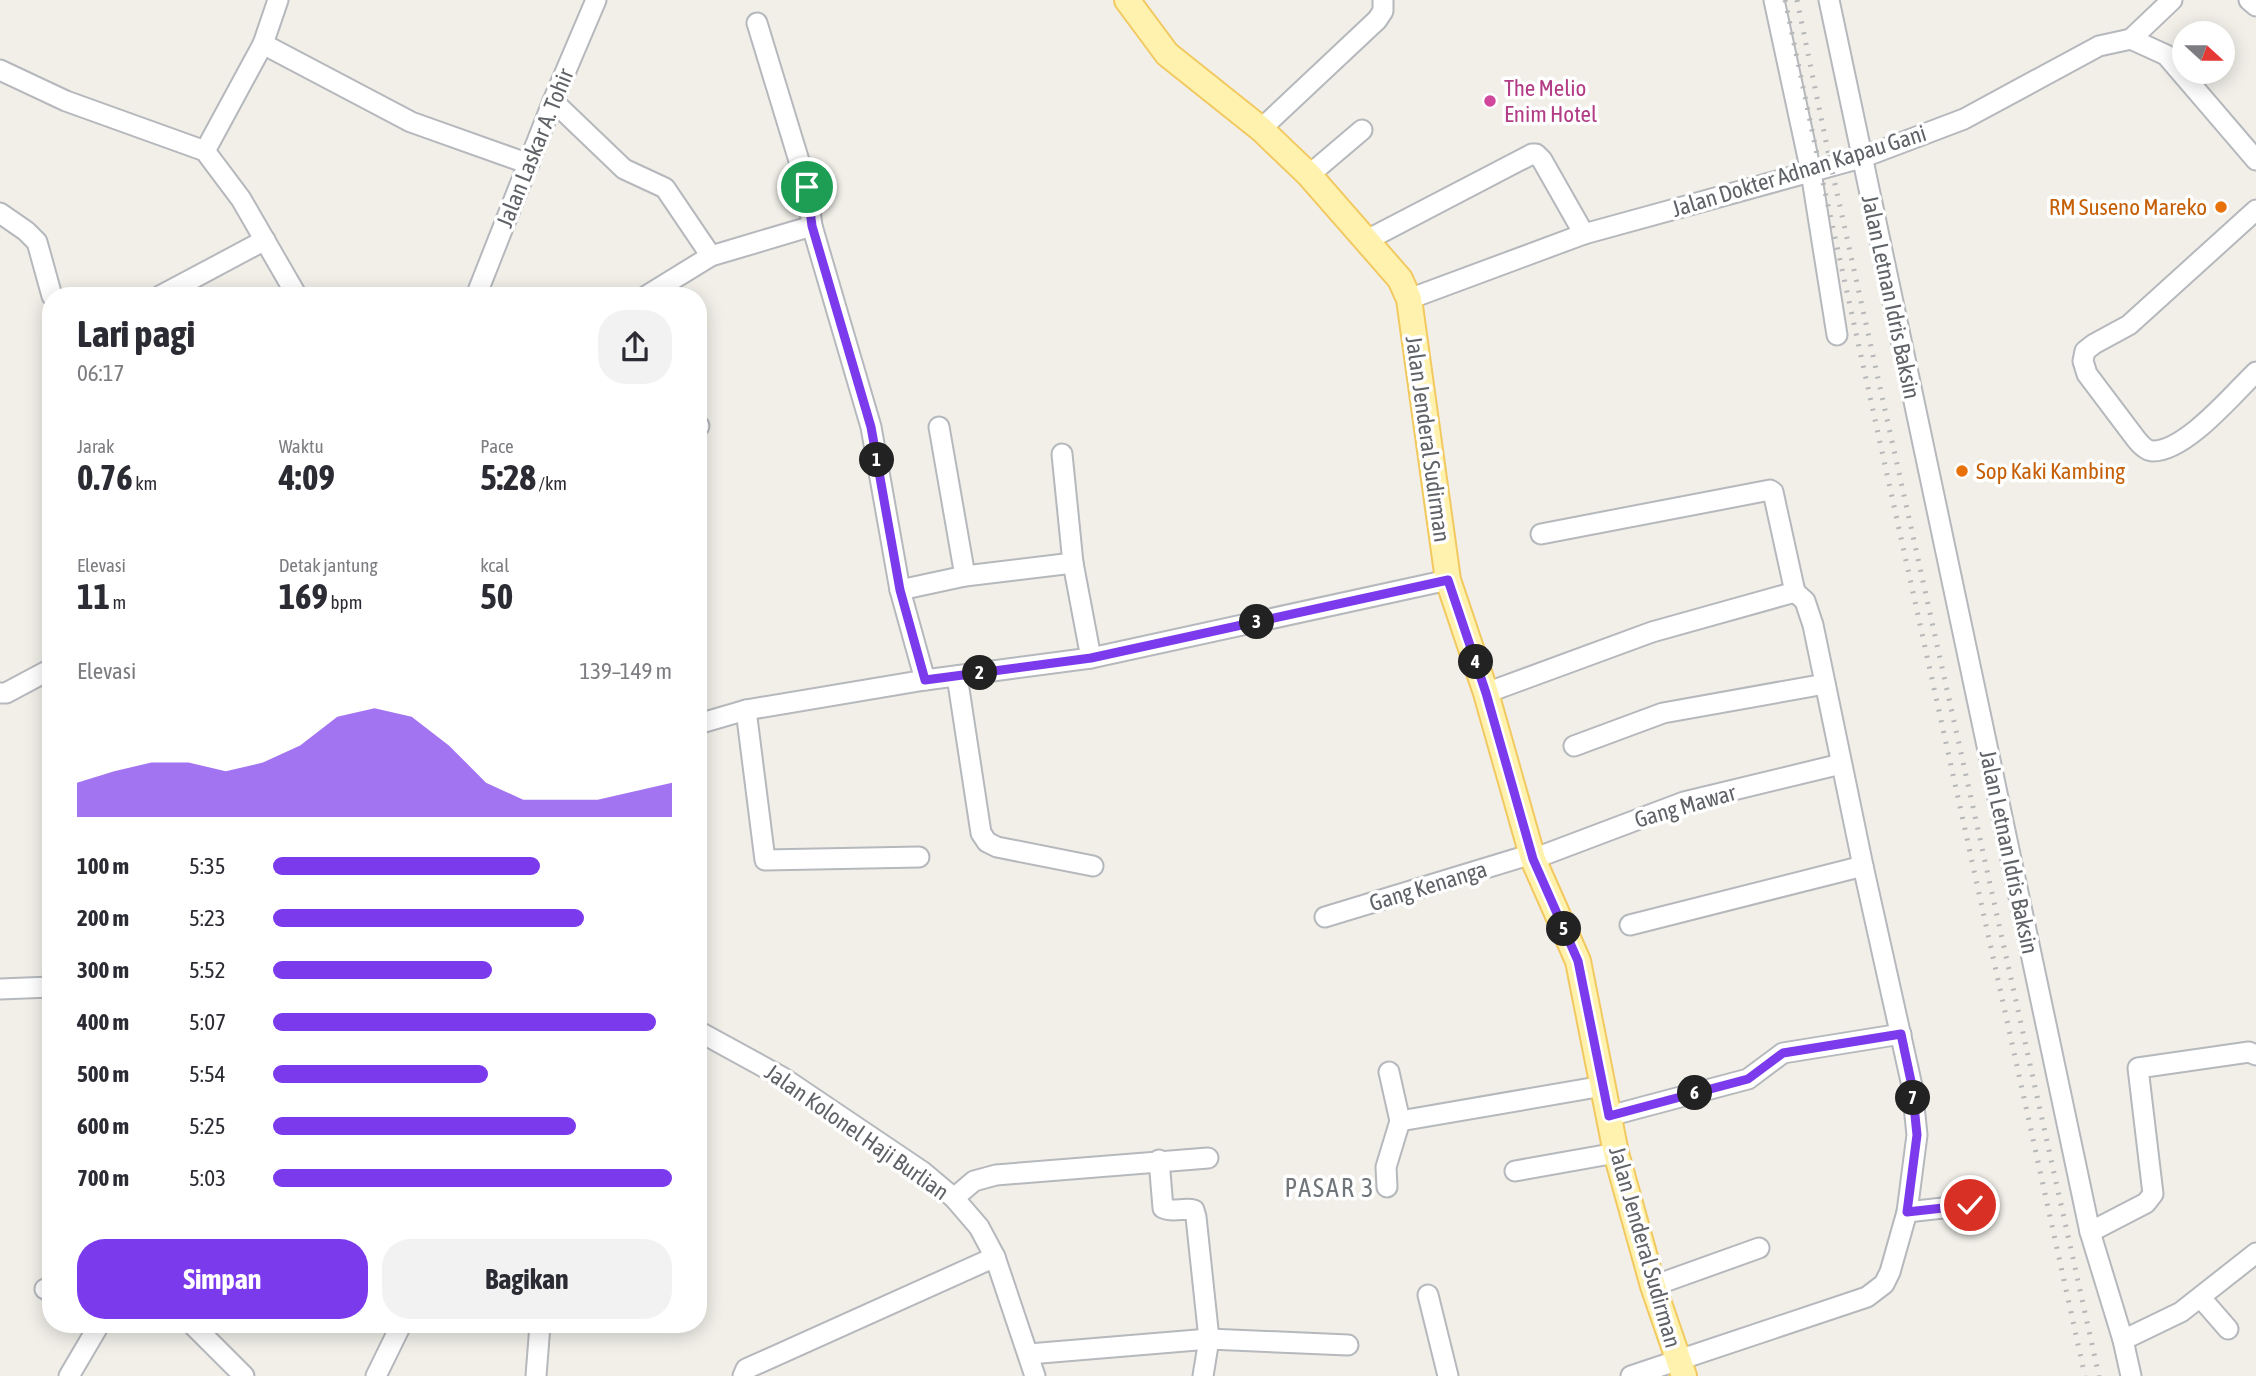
<!DOCTYPE html>
<html lang="id">
<meta charset="utf-8">
<style>
:root{--surface:#fff;--page:#f2f2f3;--text:#2b2b33;--muted:#7c7c81;--accent:#7c3aed}
body{margin:0;font-family:"Asap Condensed",sans-serif;background:var(--page);color:var(--text);height:100vh;display:flex;flex-direction:column;font-size:26px;white-space:nowrap}
*{box-sizing:border-box;margin:0}
p{font-size:23px;color:var(--muted)}
.icon{flex:none;width:38px;height:38px;fill:none;stroke:currentColor;stroke-width:2;stroke-linecap:round;stroke-linejoin:round}
.map{position:relative;flex:1;overflow:hidden}
.sheet{position:absolute;left:42px;top:287px;width:665px;height:1046px;display:flex;flex-direction:column;background:var(--surface);border-radius:28px;box-shadow:0 4px 18px #0003}
.sheet>*{flex:none}
.needle{width:46px;rotate:111deg}
.fabs{position:absolute;left:2172px;top:21px;display:grid;gap:14px}
.fabs a{display:grid;place-items:center;width:63px;height:63px;border-radius:50%;background:var(--surface);box-shadow:0 4px 18px #0003;font-size:35px}
.pin{position:absolute;display:grid;place-items:center;width:60px;height:60px;color:#fff;margin:-30px;border:4px solid #fff;border-radius:50%;box-shadow:0 2px 7px #0007}
.km{position:absolute;width:35px;height:35px;margin:-18px;border-radius:50%;background:#222;color:#fff;font-size:19px;line-height:35px;text-align:center}
.round{display:grid;place-items:center;flex:none;width:74px;height:74px;border-radius:28px;background:var(--page)}
.head{display:flex;align-items:center;justify-content:space-between;height:119px;padding:0 35px}
h1{font-size:38px;font-weight:700;line-height:52px}
.figures{display:grid;grid-template-columns:repeat(3,1fr);gap:10px;height:119px;padding:7px 35px}
.figures div{display:grid;align-content:center}
.figures b{font-size:35px;font-weight:700}
.figures small{font-size:19px;font-weight:400}
.figures p{font-size:19px}
.chart{height:196px;padding:14px 35px}
.chart p{display:flex;justify-content:space-between}
.chart svg{width:100%;height:126px;margin-top:7px;fill:var(--accent);opacity:.7}
.button{display:flex;gap:14px;margin-top:auto;padding:14px 35px}
.button a{flex:1;height:80px;border-radius:28px;background:var(--accent);color:#fff;font-size:28px;font-weight:700;line-height:80px;text-align:center}
.button a+a{background:var(--page);color:var(--text)}
ul{padding:0 35px;list-style:none;font-size:23px}
li{display:grid;grid-template-columns:112px 84px 1fr;align-items:center;height:52px}
li i{height:18px;border-radius:9px;background:var(--accent)}
.map>svg:first-child{display:block}
.lines{fill:none;stroke-linecap:round;stroke-linejoin:round}
.minor-casing{stroke:#b5b8bc;stroke-width:23}
.major-casing{stroke:#f2c960;stroke-width:28}
.minor{stroke:#fff;stroke-width:19}
.major{stroke:#fff2af;stroke-width:24}
.rail{stroke:#b6b7b8;stroke-width:5;stroke-dasharray:2 9;stroke-linecap:butt}
.route-casing{stroke:#fff;stroke-width:14}
.route{stroke:#7c3aed;stroke-width:9}
.hotel-dot{fill:#d1479c;stroke:#fff;stroke-width:2.5}
.food-dot{fill:#e8710a;stroke:#fff;stroke-width:2.5}
.labels{text-anchor:middle;dominant-baseline:central;stroke-width:7;stroke-linejoin:round;paint-order:stroke}
.hotel-label{font-size:23px;fill:#b23c85;stroke:#fff;text-anchor:start}
.street-label{font-size:23px;fill:#5f6368;stroke:#fff}
.food-label{font-size:23px;fill:#c56008;stroke:#fff;text-anchor:end}
.quarter-label{font-size:26px;letter-spacing:2px;fill:#70757a;stroke:#fff}
</style>
<div class="map">
<svg width="2256" height="1376" viewBox="0 0 2256 1376">
<rect width="100%" height="100%" fill="#f1efe8"/>
<g class="lines">
<defs>
<g id="minor">
<path d="M1774,0L1811,172L1837,335"/>
<path d="M1829,0L2090,1232L2123,1340L2131,1376"/>
<path d="M2249,0L2256,6"/>
<path d="M757,23L807,187L812,226L871,427L900,590L925,680"/>
<path d="M2131,39L2172,0"/>
<path d="M263,44L411,122L529,164"/>
<path d="M0,70L66,101L205,151L241,199L297,296"/>
<path d="M553,101L624,169L665,188L711,256"/>
<path d="M1261,129L1377,20L1383,11V0"/>
<path d="M205,151L263,44L278,0"/>
<path d="M1309,175L1362,130"/>
<path d="M2256,210L2129,325L2094,344L2085,351L2083,361L2087,374L2136,439C2140,444 2146,451 2153,451C2186,451 2233,394 2256,372"/>
<path d="M0,213L26,231L37,242L52,296"/>
<path d="M1367,240L1532,154H1536L1542,160L1584,234"/>
<path d="M160,296L265,240"/>
<path d="M476,296L553,101L596,0"/>
<path d="M646,296L711,256L812,226"/>
<path d="M1409,299L1584,234L1861,158L1964,119L2099,46L2131,39L2166,55L2256,160"/>
<path d="M698,426H699"/>
<path d="M939,427L965,576"/>
<path d="M1062,454L1073,563L1091,658"/>
<path d="M1541,534L1770,490L1773,492L1795,592"/>
<path d="M900,590L965,576L1073,563"/>
<path d="M957,676L981,833L987,842L997,847L1093,866"/>
<path d="M0,693H6L51,669"/>
<path d="M1486,693L1652,632L1795,592L1805,601L1813,625L1863,866L1912,1086L1917,1135L1907,1212L1890,1272L1884,1284L1867,1297L1631,1376"/>
<path d="M746,710L765,860L919,857"/>
<path d="M698,724L746,710L925,680L1091,658L1448,580"/>
<path d="M1574,746L1663,713L1825,684"/>
<path d="M1533,859L1684,802L1841,764"/>
<path d="M1325,917L1532,854"/>
<path d="M1630,925L1863,866"/>
<path d="M0,989L51,987"/>
<path d="M698,1031L782,1077L923,1172L954,1198L979,1227L995,1257L1035,1376"/>
<path d="M1389,1072L1400,1121L1603,1086"/>
<path d="M1609,1116L1748,1079L1783,1053L1901,1034"/>
<path d="M1159,1160L1163,1208C1173,1213 1184,1207 1194,1210L1196,1217L1209,1339L1203,1376"/>
<path d="M1515,1171L1616,1153"/>
<path d="M1387,1187L1386,1167L1400,1121"/>
<path d="M954,1198L974,1181L996,1175L1208,1158"/>
<path d="M1907,1212L1970,1205"/>
<path d="M2090,1232L2146,1203L2153,1194L2138,1068L2249,1052L2256,1055"/>
<path d="M1653,1286L1759,1248"/>
<path d="M45,1289L51,1291"/>
<path d="M1428,1295L1448,1376"/>
<path d="M2201,1298L2228,1329"/>
<path d="M193,1325L244,1376"/>
<path d="M2123,1340L2181,1312L2256,1253"/>
<path d="M1029,1354L1209,1339L1348,1345"/>
<path d="M69,1376L99,1325"/>
<path d="M376,1376L401,1325"/>
<path d="M536,1376L540,1325"/>
<path d="M743,1376L746,1369L995,1257"/>
</g>
<path id="major" d="M1127,0L1167,54L1261,129L1309,175L1400,279L1409,299L1448,580L1486,693L1533,859L1578,961L1616,1153L1653,1286L1684,1376"/>
</defs>
<use href="#minor" class="minor-casing"/>
<use href="#major" class="major-casing"/>
<use href="#minor" class="minor"/>
<use href="#major" class="major"/>
<g class="rail">
<path d="M1785,0L1820,169L2085,1376"/>
<path d="M1797,0L1831,166L2099,1376"/>
</g>
</g>
<g class="lines">
<defs>
<path id="route" d="M807,187L812,226L871,427L900,590L925,680L1091,658L1448,580L1486,693L1533,859L1578,961L1609,1116L1748,1079L1783,1053L1901,1034L1912,1086L1917,1135L1907,1212L1970,1205"/>
</defs>
<use href="#route" class="route-casing"/>
<use href="#route" class="route"/>
</g>
<circle class="hotel-dot" cx="1490" cy="101" r="7"/>
<g class="food-dot">
<circle cx="2221" cy="207" r="7"/>
<circle cx="1962" cy="471" r="7"/>
</g>
<g class="labels">
<g class="hotel-label">
<text x="1504" y="88">The Melio<tspan x="1504" dy="26">Enim Hotel</tspan></text>
</g>
<g class="street-label">
<text transform="translate(535 148) rotate(-68)">Jalan Laskar A. Tohir</text>
<text transform="translate(1799 171) rotate(-17)">Jalan Dokter Adnan Kapau Gani</text>
<text transform="translate(1891 297) rotate(78)">Jalan Letnan Idris Baksin</text>
<text transform="translate(1428 439) rotate(82)">Jalan Jenderal Sudirman</text>
<text transform="translate(1685 806) rotate(-16)">Gang Mawar</text>
<text transform="translate(2009 852) rotate(78)">Jalan Letnan Idris Baksin</text>
<text transform="translate(1428 886) rotate(-17)">Gang Kenanga</text>
<text transform="translate(857 1132) rotate(35)">Jalan Kolonel Haji Burlian</text>
<text transform="translate(1645 1247) rotate(74)">Jalan Jenderal Sudirman</text>
</g>
<g class="food-label">
<text x="2207" y="207">RM Suseno Mareko</text>
<text x="1976" y="471" text-anchor="start">Sop Kaki Kambing</text>
</g>
<g class="quarter-label">
<text x="1330" y="1188">PASAR 3</text>
</g>
</g>
</svg>
<div class="fabs">
<a><svg class="needle" viewBox="-14 -14 28 28"><path d="M0-13l5 13h-10z" fill="#e53935"/><path d="M0 13l5-13h-10z" fill="#7c7c81"/></svg></a>
</div>
<div class="pin" style="left:807px;top:187px;background:#1e9e55"><svg class="icon" aria-label="arrive" viewBox="0 0 24 24"><path d="M6 21V4h12l-3 4 3 4H6"/></svg></div>
<div class="pin" style="left:1970px;top:1205px;background:#d93025"><svg class="icon" aria-label="check" viewBox="0 0 24 24"><path d="M5 12l5 5 9-10"/></svg></div>
<b class="km" style="left:877px;top:460px">1</b>
<b class="km" style="left:980px;top:673px">2</b>
<b class="km" style="left:1257px;top:622px">3</b>
<b class="km" style="left:1476px;top:662px">4</b>
<b class="km" style="left:1564px;top:929px">5</b>
<b class="km" style="left:1695px;top:1093px">6</b>
<b class="km" style="left:1913px;top:1098px">7</b>
<section class="sheet">
<div class="head"><div><h1>Lari pagi</h1><p>06:17</p></div><a class="round"><svg class="icon" aria-label="share" viewBox="0 0 24 24"><path d="M12 15V3M7 8l5-5 5 5M5 13v7h14v-7"/></svg></a></div>
<div class="figures">
<div><p>Jarak</p><b>0.76<small> km</small></b></div>
<div><p>Waktu</p><b>4:09</b></div>
<div><p>Pace</p><b>5:28<small> /km</small></b></div>
</div>
<div class="figures">
<div><p>Elevasi</p><b>11<small> m</small></b></div>
<div><p>Detak jantung</p><b>169<small> bpm</small></b></div>
<div><p>kcal</p><b>50</b></div>
</div>
<div class="chart"><p><span>Elevasi</span>139–149 m</p>
<svg viewBox="0 0 160 44" preserveAspectRatio="none"><path d="M0 44V32L10 28L20 25L30 25L40 28L50 25L60 19L70 9L80 6L90 9L100 19L110 32L120 38L130 38L140 38L150 35L160 32V44z"/></svg>
</div>
<ul>
<li><b>100 m</b>5:35<i style="width:67%"></i></li>
<li><b>200 m</b>5:23<i style="width:78%"></i></li>
<li><b>300 m</b>5:52<i style="width:55%"></i></li>
<li><b>400 m</b>5:07<i style="width:96%"></i></li>
<li><b>500 m</b>5:54<i style="width:54%"></i></li>
<li><b>600 m</b>5:25<i style="width:76%"></i></li>
<li><b>700 m</b>5:03<i style="width:100%"></i></li>
</ul>
<div class="button"><a>Simpan</a><a>Bagikan</a></div>
</section>
</div>
